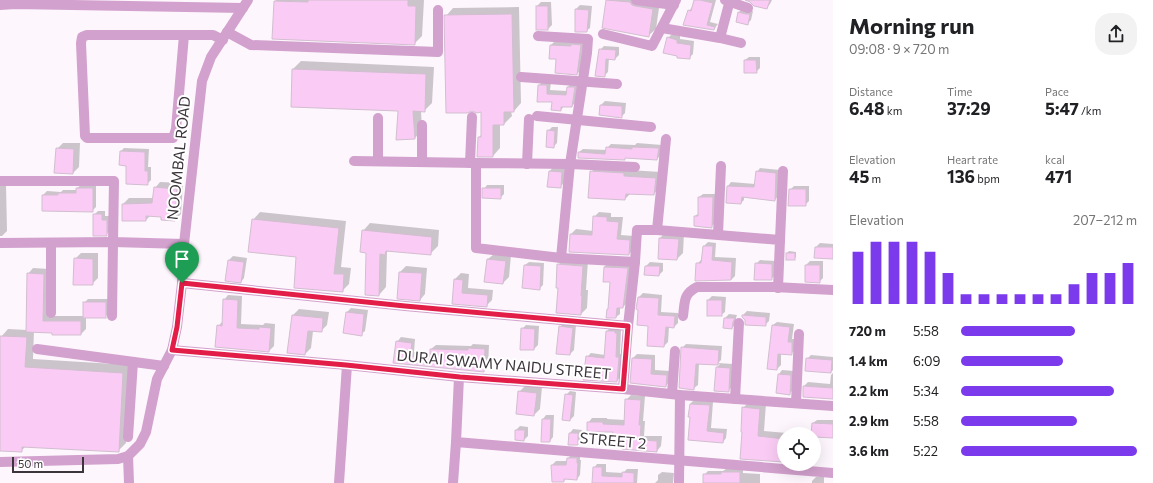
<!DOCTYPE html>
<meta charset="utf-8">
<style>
:root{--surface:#fff;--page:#f2f2f2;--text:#202124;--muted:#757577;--accent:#7c3aed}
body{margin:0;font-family:Commissioner,sans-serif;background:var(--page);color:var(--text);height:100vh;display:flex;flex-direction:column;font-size:15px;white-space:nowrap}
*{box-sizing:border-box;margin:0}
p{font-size:13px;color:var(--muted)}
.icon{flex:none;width:22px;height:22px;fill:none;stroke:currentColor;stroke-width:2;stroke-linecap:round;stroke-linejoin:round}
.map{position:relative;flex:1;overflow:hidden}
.details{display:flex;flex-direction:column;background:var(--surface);width:320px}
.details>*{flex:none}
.controls{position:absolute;left:777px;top:427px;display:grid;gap:8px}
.controls a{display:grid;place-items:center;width:44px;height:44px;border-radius:50%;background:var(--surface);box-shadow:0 4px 16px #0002;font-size:20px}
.scale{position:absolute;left:12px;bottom:10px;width:72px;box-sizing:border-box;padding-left:4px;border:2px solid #3c343b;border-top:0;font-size:11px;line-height:14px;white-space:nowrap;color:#3c343b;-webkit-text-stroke:3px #fff;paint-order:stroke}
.pin{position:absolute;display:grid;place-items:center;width:34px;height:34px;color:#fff;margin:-41px -17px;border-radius:50% 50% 50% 0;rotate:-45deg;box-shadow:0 0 4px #0007}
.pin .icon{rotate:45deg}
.round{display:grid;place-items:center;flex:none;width:42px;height:42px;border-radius:16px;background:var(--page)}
.headline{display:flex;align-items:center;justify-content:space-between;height:68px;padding:0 16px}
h1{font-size:22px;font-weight:700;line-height:30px}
.stats{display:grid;grid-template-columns:repeat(3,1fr);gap:6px;height:68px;padding:4px 16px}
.stats div{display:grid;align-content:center}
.stats b{font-size:17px;font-weight:700}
.stats small{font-size:11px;font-weight:400}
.stats p{font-size:11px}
.chart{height:112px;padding:8px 16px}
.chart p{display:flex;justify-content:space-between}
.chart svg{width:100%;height:72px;margin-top:4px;stroke:var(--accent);stroke-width:6}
ul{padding:0 16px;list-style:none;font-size:13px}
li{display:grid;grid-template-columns:64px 48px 1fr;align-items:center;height:30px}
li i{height:10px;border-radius:5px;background:var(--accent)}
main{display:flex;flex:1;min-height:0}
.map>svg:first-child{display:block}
.shadow{fill:#0003}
.building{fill:#faccf5;stroke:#d2bed0}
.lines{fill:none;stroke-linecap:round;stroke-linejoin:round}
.minor{stroke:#d2a1cd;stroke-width:10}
.route-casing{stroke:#fff;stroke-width:8}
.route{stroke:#e11d48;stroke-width:5}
.labels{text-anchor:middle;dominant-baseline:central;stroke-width:4;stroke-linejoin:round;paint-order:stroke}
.street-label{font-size:15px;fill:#3c343b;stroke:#fff}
</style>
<main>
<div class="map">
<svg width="833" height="483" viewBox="0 0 833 483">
<rect width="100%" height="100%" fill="#fef6fd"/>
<g class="shadow">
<path d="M276,0H424L422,36L414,44L273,38L275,1Z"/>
<path d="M607,0H654L660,1L656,29L648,36L603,27Z"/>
<path d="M695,0H716L710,22L718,24L714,29L684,24L689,11L692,7Z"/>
<path d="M748,0H772L770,4L767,8L758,6H755Z"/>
<path d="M541,2H551L552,25L548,29L537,6Z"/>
<path d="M580,5L592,6L590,28L586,31L576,9Z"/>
<path d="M519,7L521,103L514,111H511L512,116L504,124H500V148L493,156L479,137L482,134V111L446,16L453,8Z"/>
<path d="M743,8L753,11L751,20L747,24L737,21L739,12Z"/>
<path d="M672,34L680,36V39L694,41L693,54L689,58L668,38Z"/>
<path d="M555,41L584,42L581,70L577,74L557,58L551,45Z"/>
<path d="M604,46L619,47V55L615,59L609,58L608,72L604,76L600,50Z"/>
<path d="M749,57H760V68L756,72L745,60Z"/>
<path d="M301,61L434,67L432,103L424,111H421L422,130L415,138L399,110L292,106L293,69Z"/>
<path d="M543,81L551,82L550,90L567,91L568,87L571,83L578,84L576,102L572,106H564L561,110L539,85Z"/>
<path d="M605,101L626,103L625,113L621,117L601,105Z"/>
<path d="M552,127H558L557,143L553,147L548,131Z"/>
<path d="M63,143H80L79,167L73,173L57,149Z"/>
<path d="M637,143L662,145L661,155L657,159L626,157L624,159L579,152L583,149L607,150V148L611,144L635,145Z"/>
<path d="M124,148L149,149L148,167H151V180L147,184L127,165L121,151Z"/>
<path d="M597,166L629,170L661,172L659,188L654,194L631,193L625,199L591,172Z"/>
<path d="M553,167L565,168L564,183L560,187L550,171Z"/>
<path d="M760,168L780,170L778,196L775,200L744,196V200L741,203L727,202L728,186L731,182L755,184L757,172Z"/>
<path d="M160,182L183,183L181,214L175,220L162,216L151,215L146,220L123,204L129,198H154L155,188Z"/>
<path d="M0,183L6,184L7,231L2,236H0Z"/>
<path d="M81,185H96V207L92,211L43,195L47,191L61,192L63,190H77V188Z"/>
<path d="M487,185H504V194L500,198L484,189Z"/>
<path d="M794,186H809V201L805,205L790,190Z"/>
<path d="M703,194H716L715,223L711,227L695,216L699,213V197Z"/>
<path d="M98,211H105V216H110V231L106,235L94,215Z"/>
<path d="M260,212L346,221L341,267L351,268L349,284L342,291L297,256L253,220Z"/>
<path d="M599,212L611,213V217H623L621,235L634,236L633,250L629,254L570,251L571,234L576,229L593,231L594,217Z"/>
<path d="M370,223L439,230L438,246L430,254L389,250L387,252L386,287L379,295L366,294L367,252L363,231Z"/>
<path d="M666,232L684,233L683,253L677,259L660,238Z"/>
<path d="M708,242L716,243L715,257L736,258L735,276L731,280L697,264L701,260H703L704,246Z"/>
<path d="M820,243L833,244V258L816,247Z"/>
<path d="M789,251L796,252V257L794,259L787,253Z"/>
<path d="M81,253H98V278L92,284L75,259Z"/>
<path d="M494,254L511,255L509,277L503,283L488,259Z"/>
<path d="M233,256L247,258L244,278L241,282L229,260Z"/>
<path d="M564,259L588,260L586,290H588L587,308L581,314L559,287L558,265Z"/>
<path d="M760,260L776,261L775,276L771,279L756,264Z"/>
<path d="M810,261H823V278L819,282L806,281V265Z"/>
<path d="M529,262L544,263L543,285L539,289L525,265Z"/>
<path d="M650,262L663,263V271L659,275L646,274V266Z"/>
<path d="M608,263L631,265L627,303L623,307H620V314L616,317L611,281L604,267Z"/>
<path d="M406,266L427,268L425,294L420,300L398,298L400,272Z"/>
<path d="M33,268L49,269L48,316H84V303L88,299H109V313L105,317H86V329L81,334L34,331L33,359L131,365L126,443L118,451L26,446L21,451L0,450L1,337L8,329L27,330L28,274Z"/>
<path d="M461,273L469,274L468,288L493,290L492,300L486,306L453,303L455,279Z"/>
<path d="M643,293L662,295L661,312L678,313V323L674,327H669L668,342L664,346L639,310L637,309L639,297Z"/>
<path d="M228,295L242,296L241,324L263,325L265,323L275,324L274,346L269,351L218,326L223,321L224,300Z"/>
<path d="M712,296L726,297L725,312L721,315L708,300Z"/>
<path d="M351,308L368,310L365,331L361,334L344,332L347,312Z"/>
<path d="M299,309L329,312L327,325L321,331H313L311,348L305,354L293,315Z"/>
<path d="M747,311L770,313L769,321L765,325L746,320L743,315Z"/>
<path d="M729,314L737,315L736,318V324L732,328L724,327L725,318Z"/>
<path d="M777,322L794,324L792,339H795V350L791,354L781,353V365L777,369L773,325Z"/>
<path d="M564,323L576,324L574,350L570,354L560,327Z"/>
<path d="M526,325L539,326L538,345L534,349L522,329Z"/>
<path d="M611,327L621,330L620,354H622L620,377L617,381L587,357L591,353L605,355L607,331Z"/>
<path d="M401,337L415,339L414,352L431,353V349L436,345L471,346L473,344L489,345L488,367L484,371L394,363L397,342Z"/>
<path d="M686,344L722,346L721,360L718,363L733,364L732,387L728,391L717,367L720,364L699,363L698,385L694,388L682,348Z"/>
<path d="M637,354L655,355V370L670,371L669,382L666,386L631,382L633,358Z"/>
<path d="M811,355L833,357V370L831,372L807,359Z"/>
<path d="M782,370L794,371L793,390L789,394L777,393L779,374Z"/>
<path d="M833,373V398L804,386L808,382L830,384L831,375Z"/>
<path d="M525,386L542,387L540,409L534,415L519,392Z"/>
<path d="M570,391L576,392L574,416L570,420L566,395Z"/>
<path d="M631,395L645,396L643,421H645L644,436H662L661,446L657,451L624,437L614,431L588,423L592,418H607V419L625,420L626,400Z"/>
<path d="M694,400L713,402L711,428L727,429L726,438L723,442L690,439L691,416H689L690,404Z"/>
<path d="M749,402L766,403L764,431L798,434H784V461L741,458L743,408Z"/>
<path d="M546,415H554L553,437L550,441L543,419Z"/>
<path d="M817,420H833V439V437L814,436V434H812L813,423Z"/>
<path d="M520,426L528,427V436L524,440L516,430Z"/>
<path d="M573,429L582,430L581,441L577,444L570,433Z"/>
<path d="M572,454L580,455V460H581L580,475L577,479L566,478L564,481L552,465L556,461H568V458Z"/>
<path d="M597,464H606V472L623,473L627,469H638L637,483H593L594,468Z"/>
<path d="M726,469H743V473L760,474V483H704V475L708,471H723Z"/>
<path d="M662,472L674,473L673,483H655L658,480V475Z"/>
<path d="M816,477H824V483H812V481Z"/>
</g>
<g class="building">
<path d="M308,0H408V6H416L415,45L272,39L274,1L308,2Z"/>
<path d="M606,0L630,2L632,5L635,6L653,9L649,37L602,28Z"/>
<path d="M694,0H700L713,3L707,25L715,27L714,30L683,25L688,10L691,11Z"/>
<path d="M745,0H770L767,9L754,6L750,2Z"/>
<rect x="536" y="6" width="12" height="24"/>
<path d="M575,9L589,10L587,32H575Z"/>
<path d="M738,12L746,14H750L748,25L736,22Z"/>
<path d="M512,14L514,112H504V125H493V157H477L478,137H481V112L477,113L472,111L467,113H446L444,15Z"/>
<path d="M667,37L677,40V43L691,45L690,59L677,58V56L663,53Z"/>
<path d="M571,44L581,45L577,75L555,73L556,59H549L550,45L571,46Z"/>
<path d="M599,49L616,50L615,60L606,59L605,77L595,76Z"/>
<path d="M744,60H756L757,73H744Z"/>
<path d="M292,69L426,74L425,112L413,111L415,139L396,140L398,111L291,107Z"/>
<path d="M538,85H547V94L566,95L567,87H575L572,107H561V111L551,110L552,102H537Z"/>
<path d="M600,105L622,106V118L599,115Z"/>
<path d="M547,130L555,131L554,148L546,147Z"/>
<path d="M606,147L632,149V147L659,148L657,160L625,158V160L578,158V152L605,154Z"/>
<path d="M56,148L74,149L73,174L54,173Z"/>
<path d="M120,151L145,152V171H148V185L126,184V166L119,165Z"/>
<path d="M549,171L562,172L561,188L547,187Z"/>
<path d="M590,171L624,173V176L656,178L654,195L626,194L625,200L588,198Z"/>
<path d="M756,171L776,173L775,201L742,197L741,204L726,203L727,186L754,187Z"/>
<path d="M154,187L177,189L175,221L161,220V217L146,216V221H122V204L152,203Z"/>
<path d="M76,188H93V212L42,211V195H58V193H76Z"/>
<path d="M482,188H501V199L482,198Z"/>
<path d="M789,189H806V206H788Z"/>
<path d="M698,197H713L712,228L694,226V216H698Z"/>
<path d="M93,214H102V220H107V236H93Z"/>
<path d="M593,216L607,217V221L619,222L617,239L630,240L629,255L569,252L570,234L592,235Z"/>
<path d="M252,219L339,228L334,274H344L343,292L294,288L296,257L248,252Z"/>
<path d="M362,230L432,237L431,255L386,251L385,255L380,254L379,296L365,295L366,253L360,252Z"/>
<path d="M659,238L679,239L677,260L658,259Z"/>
<path d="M703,246H713L712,260L732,262L731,280L695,281L696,263H701Z"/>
<path d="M815,247H833V259L814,258Z"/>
<rect x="786" y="253" width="9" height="7"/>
<path d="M74,258L93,259V285H73Z"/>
<path d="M487,259L506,261L503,284L484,282Z"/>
<path d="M228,260L244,262L241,283L225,281Z"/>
<path d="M755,263L772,264V280H754Z"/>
<path d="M557,264L583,266L581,296H582L581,315L556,313L558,288H556Z"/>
<path d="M524,265L541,266L540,290L522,288Z"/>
<path d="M805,265H820V283L805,282Z"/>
<path d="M645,266H660L659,276L644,275Z"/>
<path d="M604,267L628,268L623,308H617L616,318H606L607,309H608L610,282H603Z"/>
<path d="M399,272L422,273L420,301L397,299Z"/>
<path d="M27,273L44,274L43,321H81V335H52V333L26,332Z"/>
<path d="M454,279L463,280L462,293L488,295L487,307L452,304Z"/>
<path d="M638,297L659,298L658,315L675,316L674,328L666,327L664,347L647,346L648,326L637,325L638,310L636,309Z"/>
<path d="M223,299L238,300L237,328L259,329V327L271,328L269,352L215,347L217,325L222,326Z"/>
<rect x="707" y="300" width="15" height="16"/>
<rect x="83" y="302" width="23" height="16"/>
<path d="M346,312L364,314L362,336L343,333Z"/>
<path d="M292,315L323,318L322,332L308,331L305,355L287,353Z"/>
<path d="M742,315L766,317V326L745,325V320L742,317Z"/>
<path d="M724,318H735L733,322L732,329L723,328Z"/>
<path d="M772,325L790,327L788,342H792V355L778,354L777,370L767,369Z"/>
<path d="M559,326L573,328L570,355L556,354Z"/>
<path d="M521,328L535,329L534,350H520Z"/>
<path d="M606,331H615V333H617L616,357H619L617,382L583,380L586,356L604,358Z"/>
<path d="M0,336L27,337L25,367L123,373L119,452L22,447V452L0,451Z"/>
<path d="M396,341L412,343L410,356L430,358V349L468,350V348L485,349L484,372L393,363Z"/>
<path d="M681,347L719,350L718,365L696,364L694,390L679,388Z"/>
<path d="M632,358L652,359L651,374L667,375L666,387L630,383Z"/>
<path d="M806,358L832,360L831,373L805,371Z"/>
<path d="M716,367L730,368L729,392L714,391Z"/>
<path d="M778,374L791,375L790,395L776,393Z"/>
<path d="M803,386L833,388V399L803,397Z"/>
<path d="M518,391L537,393L534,416L516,414Z"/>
<path d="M565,394L573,395L570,421L562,420Z"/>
<path d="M625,399L641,400L639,425H641L640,440L657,441V452L622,449L623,438L612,437L613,432H587V422H603V424L624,425Z"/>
<path d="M690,404L710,405L707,431L724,433L723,443L688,440L690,417H688Z"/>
<path d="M742,407L760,409L758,436L784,439V462L740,459L742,432H741Z"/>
<path d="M542,419H551L550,442H541Z"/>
<path d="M812,423L833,424V438L814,437V434H811Z"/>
<path d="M515,430H525L524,441L515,440Z"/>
<path d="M569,433H578V445H568Z"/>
<path d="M567,458H577V463H578L577,480L564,479V482H552L551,465H566Z"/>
<path d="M593,467H602V476L622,477V472L634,473V483H592Z"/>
<path d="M721,472H740V483H703V474H721Z"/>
</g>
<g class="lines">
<g class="minor">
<path d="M636,0L674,5"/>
<path d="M725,0L748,8"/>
<path d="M0,5L15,4L243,8"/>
<path d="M662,28L720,38L730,0"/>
<path d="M227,32L251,45L438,52V10"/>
<path d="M603,34L652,46L676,0"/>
<path d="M184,35L176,129L173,138H87L85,136L81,43L82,37L87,35H213L223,40"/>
<path d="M538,36L588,39L587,53L570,164L561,258"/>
<path d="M720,38L741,43"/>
<path d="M521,77L617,84"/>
<path d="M537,116L651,127"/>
<path d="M378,118V161"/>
<path d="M354,161L476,163"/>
<path d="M422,162V125"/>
<path d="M470,163L472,117"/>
<path d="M527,164L529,119"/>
<path d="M0,181H114L113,242L184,244"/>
<path d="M657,230L780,240L778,288"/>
<path d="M718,234L721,166"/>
<path d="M780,240L783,171"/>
<path d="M0,243L113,242L112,316"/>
<path d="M635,262L637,230H657L666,139"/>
<path d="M182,283L405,306L628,326L623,389"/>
<path d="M51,313V243"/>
<path d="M683,316C685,302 683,294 697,287H774L833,290"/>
<path d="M628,326L635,262L561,258L476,248V163L570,164L635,167"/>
<path d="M37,349L164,366"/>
<path d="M172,350L347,365L459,377L623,389L680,395L833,406"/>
<path d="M459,377L456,442L833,473"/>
<path d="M672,394L675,351"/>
<path d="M735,399L739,323"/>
<path d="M796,403L799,334"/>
<path d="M128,437L133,362"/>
<path d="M128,456L129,483"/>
<path d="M0,462L118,459L128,456L140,444L146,432L157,379L172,350L177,327L182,283L184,244L202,81L211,57L248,0"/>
<path d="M339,483L347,365"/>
<path d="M453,483L456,442"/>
<path d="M679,483L680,395"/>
</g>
</g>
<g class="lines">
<defs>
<path id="route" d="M182,283L405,306L628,326L623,389L460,377L346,365L172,350L177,327Z"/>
</defs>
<use href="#route" class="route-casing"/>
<use href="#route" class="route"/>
</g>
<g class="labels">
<g class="street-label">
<text transform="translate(178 158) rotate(-84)">NOOMBAL ROAD</text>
<text transform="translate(504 364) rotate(5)">DURAI SWAMY NAIDU STREET</text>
<text transform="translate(613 440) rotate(5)">STREET 2</text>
</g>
</g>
</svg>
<div class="controls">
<a><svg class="icon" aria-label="locate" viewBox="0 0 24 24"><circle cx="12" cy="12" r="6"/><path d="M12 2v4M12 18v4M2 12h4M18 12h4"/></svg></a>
</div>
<div class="scale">50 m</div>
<div class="pin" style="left:182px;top:283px;background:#1e9e55"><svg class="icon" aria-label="arrive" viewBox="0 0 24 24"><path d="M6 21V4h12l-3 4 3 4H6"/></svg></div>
</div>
<section class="details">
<div class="headline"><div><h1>Morning run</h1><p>09:08 · 9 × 720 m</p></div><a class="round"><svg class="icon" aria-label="share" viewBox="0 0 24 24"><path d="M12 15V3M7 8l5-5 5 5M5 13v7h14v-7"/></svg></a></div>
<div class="stats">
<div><p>Distance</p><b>6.48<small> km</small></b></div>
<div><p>Time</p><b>37:29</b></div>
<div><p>Pace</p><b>5:47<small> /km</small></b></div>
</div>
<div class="stats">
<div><p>Elevation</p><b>45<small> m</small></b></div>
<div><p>Heart rate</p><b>136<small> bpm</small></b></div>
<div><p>kcal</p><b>471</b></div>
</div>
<div class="chart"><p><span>Elevation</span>207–212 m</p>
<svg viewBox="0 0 160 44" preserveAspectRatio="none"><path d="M5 44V12M15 44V6M25 44V6M35 44V6M45 44V12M55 44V25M65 44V38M75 44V38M85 44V38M95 44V38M105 44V38M115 44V38M125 44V32M135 44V25M145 44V25M155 44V19"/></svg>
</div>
<ul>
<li><b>720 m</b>5:58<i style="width:65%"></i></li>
<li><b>1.4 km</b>6:09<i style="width:58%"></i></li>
<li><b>2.2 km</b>5:34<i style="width:87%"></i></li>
<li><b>2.9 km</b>5:58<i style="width:66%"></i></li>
<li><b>3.6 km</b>5:22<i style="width:100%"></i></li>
</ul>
</section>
</main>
